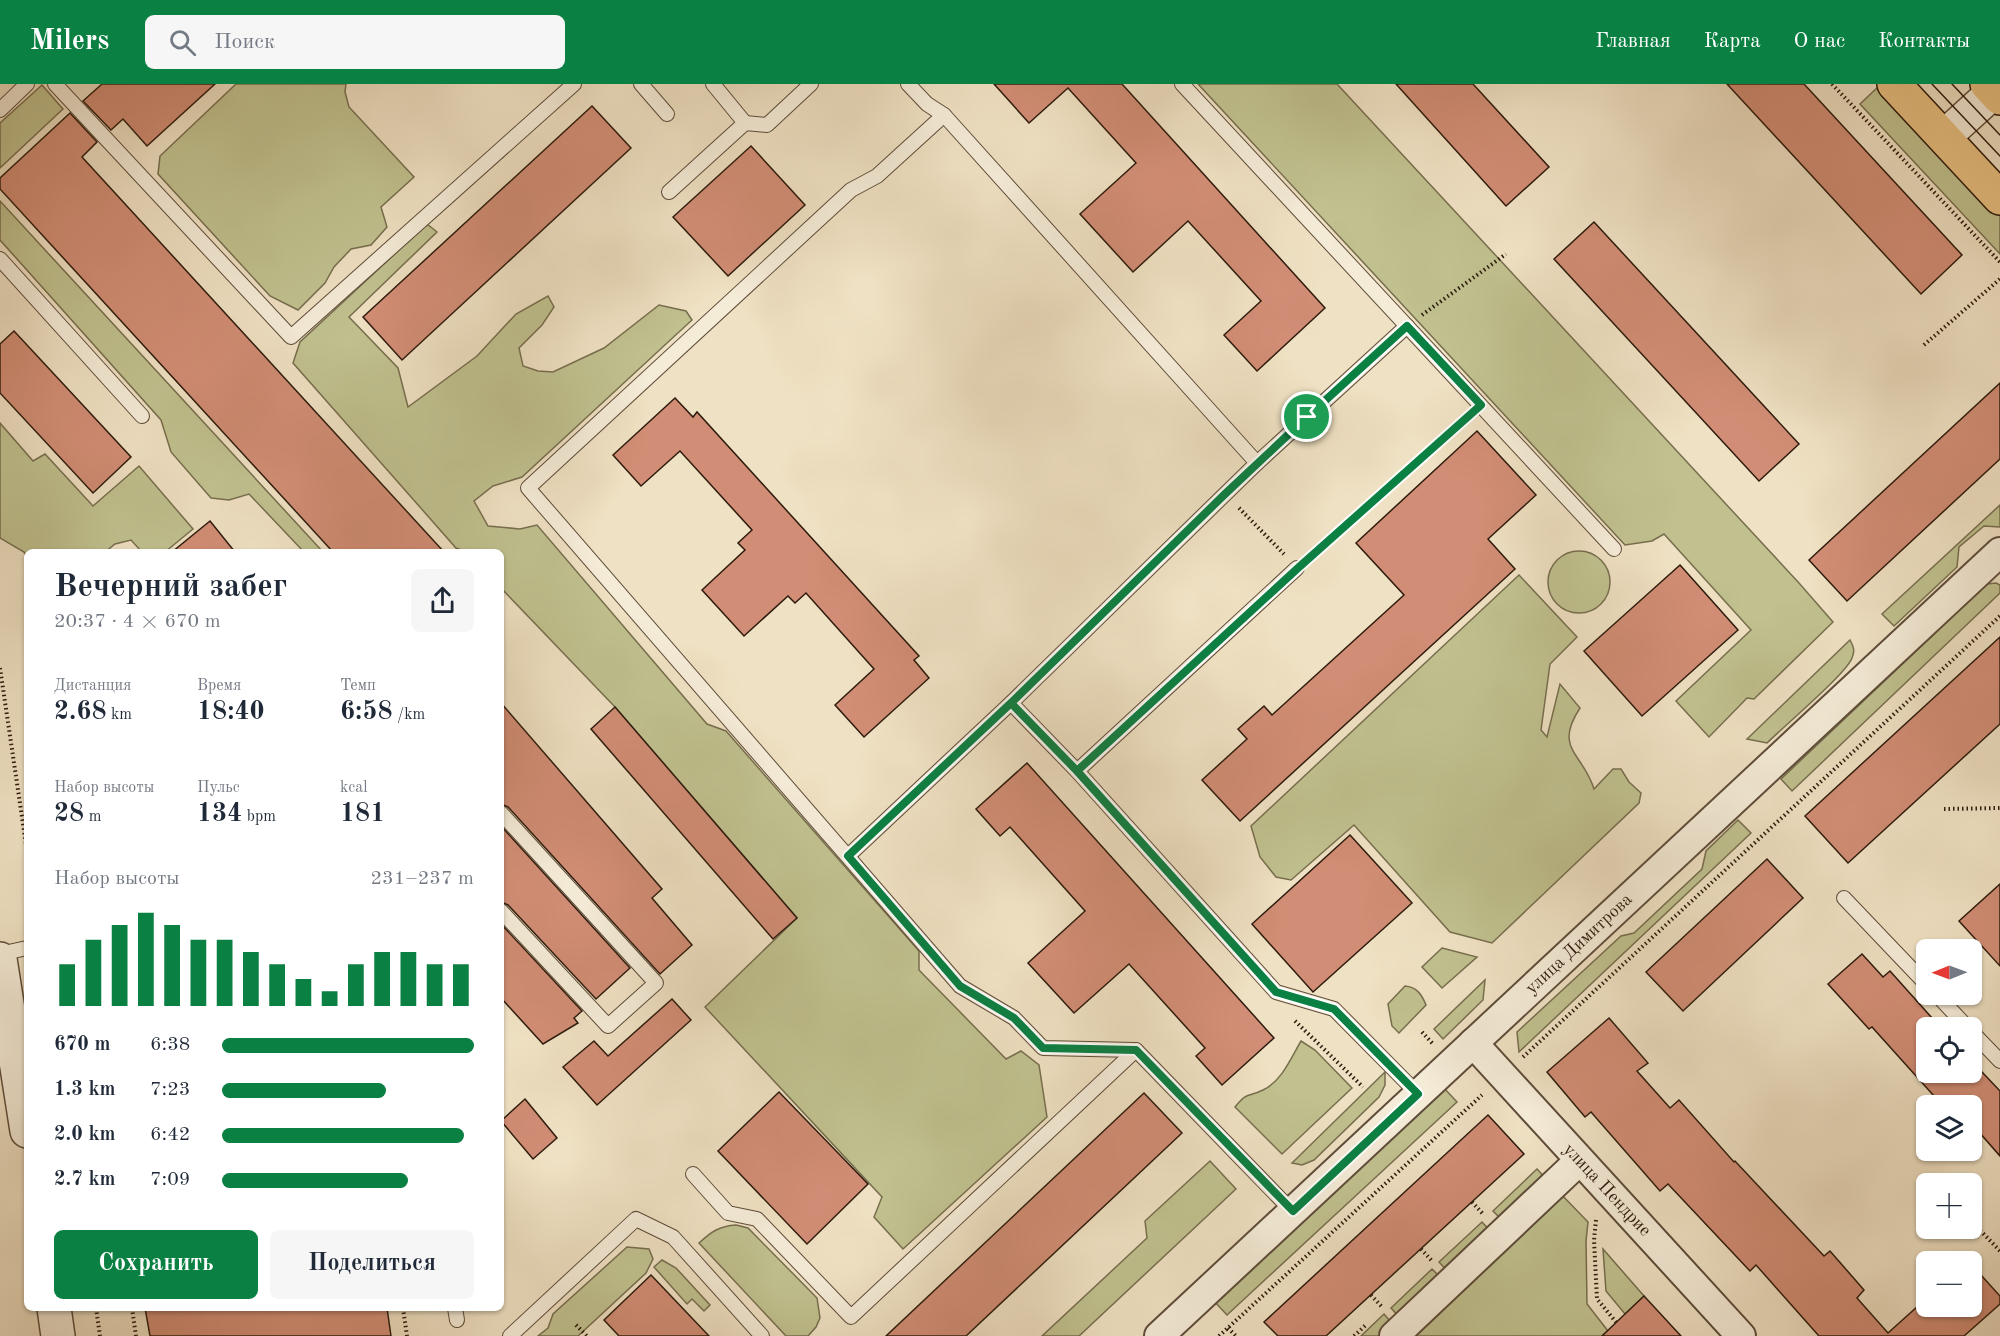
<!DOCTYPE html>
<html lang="ru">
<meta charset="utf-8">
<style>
:root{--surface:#fff;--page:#f6f6f7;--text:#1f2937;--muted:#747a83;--accent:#0b8043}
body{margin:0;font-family:"Old Standard TT",serif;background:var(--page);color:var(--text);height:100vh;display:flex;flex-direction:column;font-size:22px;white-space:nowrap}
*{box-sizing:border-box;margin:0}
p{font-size:20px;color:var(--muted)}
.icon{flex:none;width:33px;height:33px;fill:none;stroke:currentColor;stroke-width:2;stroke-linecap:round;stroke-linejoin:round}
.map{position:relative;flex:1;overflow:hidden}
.panel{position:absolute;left:24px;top:465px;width:480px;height:762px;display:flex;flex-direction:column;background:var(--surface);border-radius:9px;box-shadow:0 2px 4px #0004}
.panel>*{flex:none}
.needle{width:39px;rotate:269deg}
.controls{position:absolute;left:1916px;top:855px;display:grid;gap:12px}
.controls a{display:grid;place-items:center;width:66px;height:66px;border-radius:9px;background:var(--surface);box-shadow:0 2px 4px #0004;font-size:30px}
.pin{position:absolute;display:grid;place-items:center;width:51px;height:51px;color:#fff;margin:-26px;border:3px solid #fff;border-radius:50%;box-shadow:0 2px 6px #0007}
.round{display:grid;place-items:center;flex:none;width:63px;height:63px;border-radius:9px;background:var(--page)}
.head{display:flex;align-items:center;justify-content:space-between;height:102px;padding:0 30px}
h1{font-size:33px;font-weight:700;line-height:45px}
.stats{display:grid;grid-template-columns:repeat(3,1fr);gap:9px;height:102px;padding:6px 30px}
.stats div{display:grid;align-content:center}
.stats b{font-size:26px;font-weight:700}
.stats small{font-size:16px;font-weight:400}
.stats p{font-size:16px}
.chart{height:168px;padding:12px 30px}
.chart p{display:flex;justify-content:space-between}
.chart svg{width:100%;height:108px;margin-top:6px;stroke:var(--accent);stroke-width:6}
.cta{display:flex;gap:12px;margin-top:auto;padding:12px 30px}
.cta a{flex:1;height:69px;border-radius:9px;background:var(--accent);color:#fff;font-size:24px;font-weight:700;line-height:69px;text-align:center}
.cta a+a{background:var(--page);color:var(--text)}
ul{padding:0 30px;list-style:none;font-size:20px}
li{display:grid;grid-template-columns:96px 72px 1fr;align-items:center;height:45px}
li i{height:15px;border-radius:8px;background:var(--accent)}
header{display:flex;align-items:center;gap:36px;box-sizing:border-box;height:84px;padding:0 30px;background:var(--accent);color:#fff}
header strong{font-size:28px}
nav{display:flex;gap:33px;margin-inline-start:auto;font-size:21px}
.search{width:420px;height:54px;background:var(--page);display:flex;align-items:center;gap:15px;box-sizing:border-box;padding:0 21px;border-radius:9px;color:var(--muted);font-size:22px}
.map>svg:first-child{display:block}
.green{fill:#c0c18f;stroke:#776e4e;stroke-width:1.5}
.building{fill:#d18d75;stroke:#2e1b0d;stroke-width:1.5}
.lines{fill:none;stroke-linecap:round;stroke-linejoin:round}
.service-casing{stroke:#5e4c3a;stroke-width:16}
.minor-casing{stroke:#5e4c3a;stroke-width:32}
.tertiary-casing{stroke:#5e4c3a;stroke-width:36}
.trunk-casing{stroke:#2e1b0d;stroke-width:36}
.path{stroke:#2e1b0d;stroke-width:4;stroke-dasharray:1.5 3;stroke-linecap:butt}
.service{stroke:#f5ecd8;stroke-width:14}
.minor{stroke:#f5ecd8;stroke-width:28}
.tertiary{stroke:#f5ecd8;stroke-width:33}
.trunk{stroke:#e8c082;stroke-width:33}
.tram{stroke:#2e1b0d;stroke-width:1.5}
.route-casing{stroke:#fff;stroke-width:12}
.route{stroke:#0b8043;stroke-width:8}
.labels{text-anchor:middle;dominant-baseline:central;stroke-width:4.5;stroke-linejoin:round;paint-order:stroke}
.street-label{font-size:18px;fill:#2e1b0d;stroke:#f5ecd8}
</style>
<header>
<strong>Milers</strong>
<div class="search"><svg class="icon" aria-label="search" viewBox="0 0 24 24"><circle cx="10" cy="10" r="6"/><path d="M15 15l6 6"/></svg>Поиск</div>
<nav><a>Главная</a><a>Карта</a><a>О нас</a><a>Контакты</a></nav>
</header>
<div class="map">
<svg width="2000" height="1252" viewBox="0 0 2000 1252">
<rect width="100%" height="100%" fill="#efe1c3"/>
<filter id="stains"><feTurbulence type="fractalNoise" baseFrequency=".00333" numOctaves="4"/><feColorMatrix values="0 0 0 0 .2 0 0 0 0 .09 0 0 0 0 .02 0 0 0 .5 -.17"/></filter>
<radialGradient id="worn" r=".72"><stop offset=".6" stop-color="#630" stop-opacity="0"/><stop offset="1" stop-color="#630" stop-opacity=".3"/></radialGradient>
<g class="green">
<path d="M236,0H346L345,8L349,23L414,93L381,123L387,143L371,161L351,165L334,183L325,199L298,226L270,212L158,90L160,72Z"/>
<path d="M1198,0H1337L1799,499L1833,538L1754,615L1747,614L1709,653L1676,617L1751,546L1664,450L1652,457L1625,461Z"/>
<path d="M42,1L63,25L0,84V39Z"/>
<path d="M1879,2L2000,132V170L1860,20Z"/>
<path d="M0,117L323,468H304L249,410L229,416L211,414L171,368L161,336L0,156Z"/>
<path d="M427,140L437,148L349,233L398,284L408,323L477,272L516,230L548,212L554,223L542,241L519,264L523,282L538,287L553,288L604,264L659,221L686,227L692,236L522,393L493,402L474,417L488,442L520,445L537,441L707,640L726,647L919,867V886L1006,975L1021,967L1039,981L1047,1033L903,1165L874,1133L882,1113L705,923L797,834L615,623L501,504V468H467L456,464L293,279L300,258Z"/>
<path d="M0,339L33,377L45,370L93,422L139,382L193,445L165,468H142L131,456L115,460L105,468H27V474L24,468L0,454Z"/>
<path d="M2000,421V443L1984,442L1959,463L1957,483L1894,542L1882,530Z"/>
<circle cx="1579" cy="498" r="31"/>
<path d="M1519,491L1577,553L1550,580L1541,646L1547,653L1560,600L1580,624C1553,665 1583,669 1594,705L1613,685H1621L1629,698L1641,709L1639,719L1492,859L1450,848L1354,741L1291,796L1276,793L1260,773L1251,742Z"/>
<path d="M1996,499L2000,501V509L1792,707L1781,695L1987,500Z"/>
<path d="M1850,556C1854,563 1855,567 1852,574C1847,589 1782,644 1767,659L1747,655Z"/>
<path d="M1738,736L1751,749L1519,968L1517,948L1621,852L1634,849L1702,785L1706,767Z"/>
<path d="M1442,864L1477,873L1442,904L1422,883Z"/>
<path d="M1485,896L1483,916L1443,955L1434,945Z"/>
<path d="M1405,902C1417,903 1422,911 1426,921L1399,949L1392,942L1388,920Z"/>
<path d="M1301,957L1315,966L1352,1004L1282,1070L1235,1023C1248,1007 1247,1014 1263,1006C1282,997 1291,974 1301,957Z"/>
<path d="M1385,988V1001L1379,1013L1314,1076L1302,1081L1292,1079Z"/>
<path d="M1443,1003L1457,1018L1227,1231L1213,1216Z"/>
<path d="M1210,1077L1236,1105L1079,1252H1042L1147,1154L1145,1137Z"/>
<path d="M1537,1085L1550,1099L1506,1140L1493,1127Z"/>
<path d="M1558,1107L1588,1138L1586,1157L1587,1220L1608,1247L1602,1252H1405Z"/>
<path d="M1482,1138L1495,1152L1452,1192L1439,1178Z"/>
<path d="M736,1141L748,1144L817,1214L820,1234L816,1243L808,1252H786L699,1159C711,1148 719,1142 736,1141Z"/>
<path d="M627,1163L649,1165L653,1175L646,1189L578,1252H538L548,1244L553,1230Z"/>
<path d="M1603,1165L1644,1212L1625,1230L1606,1207Z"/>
<path d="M662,1176L676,1184L710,1221L704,1227L692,1215L687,1220L654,1183Z"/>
<path d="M1432,1185L1445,1198L1404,1238L1391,1224Z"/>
<path d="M1384,1230L1396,1244L1388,1252H1361Z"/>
</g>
<g class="building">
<path d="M102,0H215L147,62L123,35L111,46L83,17Z"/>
<path d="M994,0H1122L1325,224L1257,287L1224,251L1261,217L1188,137L1133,188L1080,130L1136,79L1068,4L1029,39Z"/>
<path d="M1396,0H1473L1549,83L1506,122Z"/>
<path d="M1727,0H1804L1962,171L1921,210Z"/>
<path d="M592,22L631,64L402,276L363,233Z"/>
<path d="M70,29L97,58L82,73L444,468H333L0,105V94Z"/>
<path d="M751,62L805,121L728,192L673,133Z"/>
<path d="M1594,138L1799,360L1759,397L1554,175Z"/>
<path d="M14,247L131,373L93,409L0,309V260Z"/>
<path d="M2000,299V375L1847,517L1809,476Z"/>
<path d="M675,314L693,333L697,328L919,572L914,576L929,594L864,653L835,621L874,585L806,509L795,519L788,512L744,552L702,506L745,466L738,459L752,446L680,367L641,402L613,371Z"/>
<path d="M1477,347L1536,411L1488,455L1515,485L1240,737L1202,696L1247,655L1238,645L1264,622L1272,631L1404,511L1356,459Z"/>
<path d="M210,437L235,468H172Z"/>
<path d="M1680,481L1738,546L1642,632L1584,567Z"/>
<path d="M2000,553V640L1848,779L1805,732Z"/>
<path d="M501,619L662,805L652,814L692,861L660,890L508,723L501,720Z"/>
<path d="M615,623L797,834L773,855L591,645Z"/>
<path d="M1027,679L1274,954L1222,1001L1196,972L1205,964L1129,880L1074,929L1028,879L1085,827L1010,743L1000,752L976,725Z"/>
<path d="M501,742L630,884L596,915L508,821L501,818Z"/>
<path d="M1350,751L1412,819L1313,908L1252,840Z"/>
<path d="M1767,775L1803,814L1683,927L1646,888Z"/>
<path d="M2000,800V882L1959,837Z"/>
<path d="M501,840L582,927L574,934L578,939L543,960L501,914Z"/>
<path d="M1862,870L1883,893L1890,887L1941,944H1926V988H1982L2000,1007V1072L1971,1039V1022H1943L1872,943L1869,945L1828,900Z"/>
<path d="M672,915L691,936L597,1021L563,983L594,957L608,972Z"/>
<path d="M1609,934L1648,979L1637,987L1670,1024L1679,1016L1734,1078L1735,1077L1824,1172L1830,1167L1864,1206L1857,1214L1888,1249L1918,1222H1971V1180L2000,1212V1220L1964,1252H1819L1756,1181L1750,1187L1668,1100L1660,1107L1591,1028L1585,1033L1547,988Z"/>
<path d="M779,1008L868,1100L807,1160L718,1067Z"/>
<path d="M1144,1009L1182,1049L966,1252H886Z"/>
<path d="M525,1015L557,1054L533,1075L501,1037Z"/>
<path d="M1488,1031L1524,1070L1326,1252H1278L1264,1238Z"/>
<path d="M651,1191L709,1252H619L604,1236Z"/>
<path d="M1644,1212L1681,1252H1602L1625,1230Z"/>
<path d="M145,1224H387L391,1252H150Z"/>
</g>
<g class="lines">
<defs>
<g id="service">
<path d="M55,0L291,253L574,0"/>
<path d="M641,0L667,30"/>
<path d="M713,0L745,39"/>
<path d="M1182,0L1614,465"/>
<path d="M0,26L27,0"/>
<path d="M944,31L877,92L851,106L528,404L960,902L1014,934L1043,964L1136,966L1292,1127"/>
<path d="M669,108L745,39L767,41L811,0"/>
<path d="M0,175L142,332"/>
<path d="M1257,379L1407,242"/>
<path d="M1011,619L1077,687L1297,484"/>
<path d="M1077,687L1276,908L1334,925L1418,1010"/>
<path d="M501,729L656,899L608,942L501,827"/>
<path d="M848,772L1011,619L1257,379L944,31L927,20L908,0"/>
<path d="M1844,814L1926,900"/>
<path d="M0,870L27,864"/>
<path d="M1936,910L1968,944"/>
<path d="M1971,947L2000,977"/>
<path d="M693,1090L728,1129L757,1135L851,1233L1136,966"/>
<path d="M455,1224L457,1236"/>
<path d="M510,1252L636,1135L673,1153L762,1252"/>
</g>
<g id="minor">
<path d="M1473,959L1741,1252"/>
<path d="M1159,1252L2000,468"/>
<path d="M1394,1252L1579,1077"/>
</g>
<g id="tertiary">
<path d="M1944,53L2000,2"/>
<path d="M0,875L27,1047"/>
<path d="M54,1224L58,1252"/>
</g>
<g id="trunk">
<path d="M1894,0L2000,114"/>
<path d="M1987,0L2000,14"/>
</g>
</defs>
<use href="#service" class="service-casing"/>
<use href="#minor" class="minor-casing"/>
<use href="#tertiary" class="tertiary-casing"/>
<use href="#trunk" class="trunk-casing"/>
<g class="path">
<path d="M1832,0L2000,178"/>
<path d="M1422,231L1506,170"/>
<path d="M1924,261L2000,195"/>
<path d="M1239,424L1284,470"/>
<path d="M1311,472L1464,336"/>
<path d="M0,584L27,767"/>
<path d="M1944,725L2000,724"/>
<path d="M1295,937L1363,1003"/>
<path d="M1422,948L1433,960"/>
<path d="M1523,973L2000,532"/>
<path d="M1472,1118L1484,1131"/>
<path d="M1596,1136L1594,1156L1597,1215L1616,1238"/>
<path d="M1977,1143L2000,1167"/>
<path d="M1421,1165L1433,1178"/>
<path d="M1371,1211L1383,1224"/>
<path d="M96,1224L100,1252"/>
<path d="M132,1224L136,1252"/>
<path d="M403,1224L407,1252"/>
<path d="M576,1241L587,1252"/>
<path d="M1228,1244L1236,1252"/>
<path d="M1219,1252L1482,1011"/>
<path d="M1354,1252L1367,1240"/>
</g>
<use href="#service" class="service"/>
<use href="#minor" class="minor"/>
<use href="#tertiary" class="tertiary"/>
<use href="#trunk" class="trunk"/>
<g class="tram">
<path d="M1932,0L2000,72"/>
<path d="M1952,0L2000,51"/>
</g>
</g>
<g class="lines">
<defs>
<path id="route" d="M1307,333L1225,410L1011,619L1077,687L1276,908L1334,925L1418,1010L1293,1127L1136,966L1043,964L1014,934L960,902L848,772L1011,619L1077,687L1298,484L1481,321L1407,242L1307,333"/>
</defs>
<use href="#route" class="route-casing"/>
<use href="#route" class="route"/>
</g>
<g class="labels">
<g class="street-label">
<text transform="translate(1579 860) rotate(-43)">улица Димитрова</text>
<text transform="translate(1607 1106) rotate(47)">улица Пендрие</text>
</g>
</g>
<rect width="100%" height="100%" filter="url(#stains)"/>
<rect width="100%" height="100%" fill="url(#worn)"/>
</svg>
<div class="controls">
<a><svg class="needle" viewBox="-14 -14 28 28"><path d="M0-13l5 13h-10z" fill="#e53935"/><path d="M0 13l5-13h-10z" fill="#747a83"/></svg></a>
<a><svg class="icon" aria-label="locate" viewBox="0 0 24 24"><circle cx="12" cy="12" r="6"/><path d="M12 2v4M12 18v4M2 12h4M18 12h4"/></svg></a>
<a><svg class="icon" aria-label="layers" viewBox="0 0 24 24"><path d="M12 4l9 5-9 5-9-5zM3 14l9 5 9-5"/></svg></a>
<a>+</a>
<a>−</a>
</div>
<div class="pin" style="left:1307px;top:333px;background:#1e9e55"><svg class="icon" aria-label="arrive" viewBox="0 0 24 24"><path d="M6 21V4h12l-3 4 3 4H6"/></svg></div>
<section class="panel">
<div class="head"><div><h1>Вечерний забег</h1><p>20:37 · 4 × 670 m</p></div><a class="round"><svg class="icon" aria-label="share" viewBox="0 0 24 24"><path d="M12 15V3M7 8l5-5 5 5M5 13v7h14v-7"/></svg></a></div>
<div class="stats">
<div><p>Дистанция</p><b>2.68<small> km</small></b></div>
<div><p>Время</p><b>18:40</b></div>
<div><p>Темп</p><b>6:58<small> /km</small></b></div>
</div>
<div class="stats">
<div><p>Набор высоты</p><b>28<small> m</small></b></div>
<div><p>Пульс</p><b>134<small> bpm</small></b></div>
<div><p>kcal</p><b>181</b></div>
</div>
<div class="chart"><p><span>Набор высоты</span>231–237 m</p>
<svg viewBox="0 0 160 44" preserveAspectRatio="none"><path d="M5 44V27M15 44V17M25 44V11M35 44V6M45 44V11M55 44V17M65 44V17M75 44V22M85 44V27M95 44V33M105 44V38M115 44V27M125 44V22M135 44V22M145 44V27M155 44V27"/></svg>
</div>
<ul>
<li><b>670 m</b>6:38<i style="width:100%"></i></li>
<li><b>1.3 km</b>7:23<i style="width:65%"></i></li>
<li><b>2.0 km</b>6:42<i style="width:96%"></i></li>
<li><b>2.7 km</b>7:09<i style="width:74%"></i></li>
</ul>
<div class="cta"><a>Сохранить</a><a>Поделиться</a></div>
</section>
</div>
